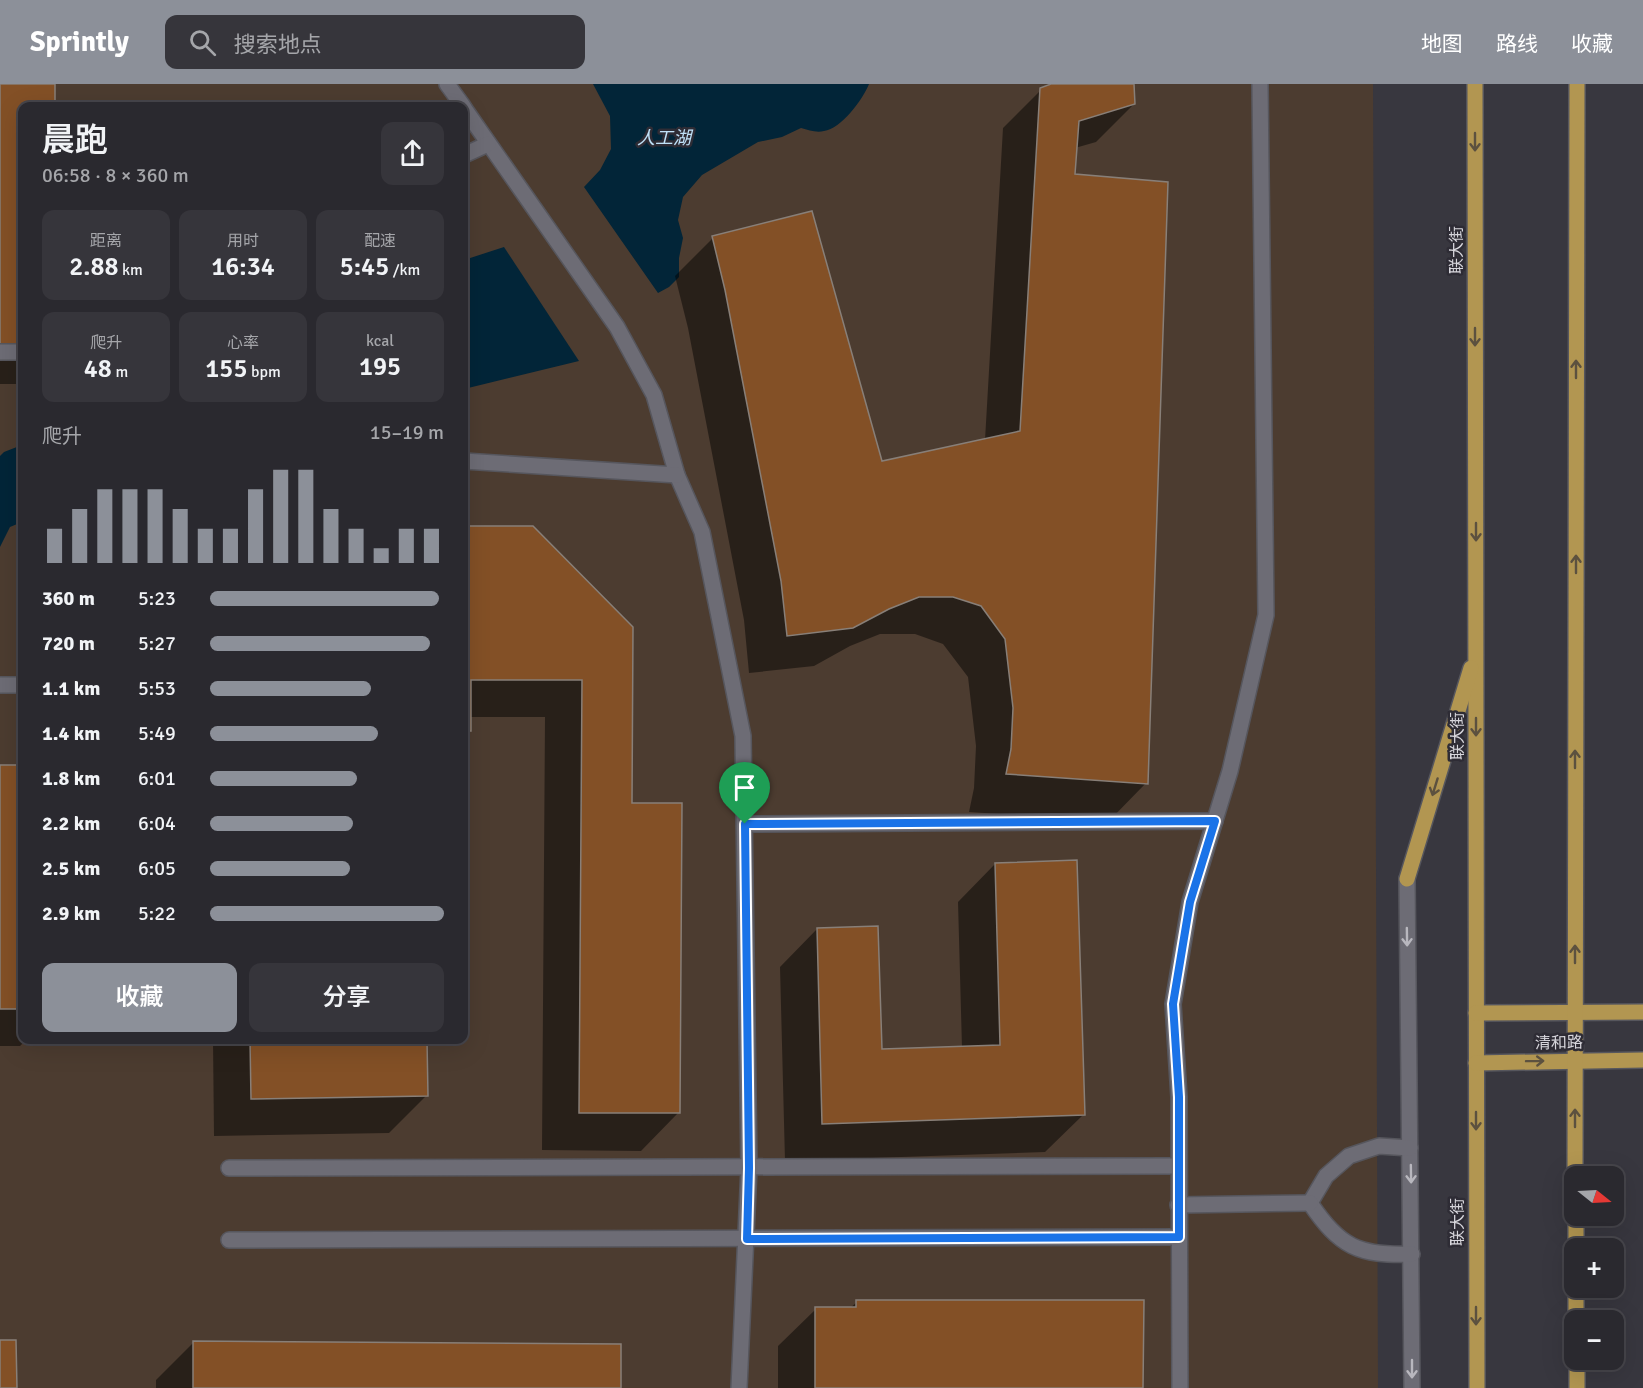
<!DOCTYPE html>
<html lang="zh">
<meta charset="utf-8">
<style>
:root{--surface:#2a292f;--page:#36353b;--text:#f1f3f6;--muted:#a5a6aa;--line:#46454b;--accent:#8c9099}
body{margin:0;font-family:Signika,"Noto Sans SC",sans-serif;background:var(--page);color:var(--text);height:100vh;display:flex;flex-direction:column;font-size:22px;white-space:nowrap}
*{box-sizing:border-box;margin:0}
p{font-size:20px;color:var(--muted)}
.icon{flex:none;width:33px;height:33px;fill:none;stroke:currentColor;stroke-width:2;stroke-linecap:round;stroke-linejoin:round}
.map{position:relative;flex:1;overflow:hidden}
.panel{position:absolute;left:18px;top:18px;width:450px;height:942px;display:flex;flex-direction:column;background:var(--surface);border-radius:12px;box-shadow:0 6px 24px #0002,0 0 0 2px var(--line)}
.panel>*{flex:none}
.needle{width:39px;rotate:108deg}
.controls{position:absolute;left:1564px;top:1082px;display:grid;gap:12px}
.controls a{display:grid;place-items:center;width:60px;height:60px;border-radius:12px;background:var(--surface);box-shadow:0 6px 24px #0002,0 0 0 2px var(--line);font-size:30px}
.pin{position:absolute;display:grid;place-items:center;width:51px;height:51px;color:#fff;margin:-62px -26px;border-radius:50% 50% 50% 0;rotate:-45deg;box-shadow:0 0 6px #0007}
.pin .icon{rotate:45deg}
.round{display:grid;place-items:center;flex:none;width:63px;height:63px;border-radius:12px;background:var(--page)}
.overview{display:flex;align-items:center;justify-content:space-between;height:102px;padding:0 24px}
h1{font-size:33px;font-weight:600;line-height:45px}
.stats{display:grid;grid-template-columns:repeat(3,1fr);gap:9px;height:102px;padding:6px 24px}
.stats div{display:grid;align-content:center;border-radius:12px;background:var(--page);text-align:center}
.stats b{font-size:26px;font-weight:600}
.stats small{font-size:16px;font-weight:400}
.stats p{font-size:16px}
.chart{height:168px;padding:12px 24px}
.chart p{display:flex;justify-content:space-between}
.chart svg{width:100%;height:108px;margin-top:6px;stroke:var(--accent);stroke-width:6}
.cta{display:flex;gap:12px;margin-top:auto;padding:12px 24px}
.cta a{flex:1;height:69px;border-radius:12px;background:var(--accent);color:#fff;font-size:24px;font-weight:600;line-height:69px;text-align:center}
.cta a+a{background:var(--page);color:var(--text)}
ul{padding:0 24px;list-style:none;font-size:20px}
li{display:grid;grid-template-columns:96px 72px 1fr;align-items:center;height:45px}
li i{height:15px;border-radius:8px;background:var(--accent)}
header{display:flex;align-items:center;gap:36px;box-sizing:border-box;height:84px;padding:0 30px;background:var(--accent);color:#fff}
header strong{font-size:28px}
nav{display:flex;gap:33px;margin-inline-start:auto;font-size:21px}
.search{width:420px;height:54px;background:var(--page);display:flex;align-items:center;gap:15px;box-sizing:border-box;padding:0 21px;border-radius:12px;color:var(--muted);font-size:22px}
.map>svg:first-child{display:block}
.education{fill:#4c3c30;fill-rule:evenodd}
.water{fill:#022538}
.shadow{fill:#0007}
.building{fill:#835026;stroke:#887f78;stroke-width:1.5}
.lines{fill:none;stroke-linecap:round;stroke-linejoin:round}
.minor-casing{stroke:#56565d;stroke-width:18}
.major-casing{stroke:#56565d;stroke-width:18}
.minor{stroke:#6d6c75;stroke-width:15}
.major{stroke:#b29651;stroke-width:15}
.oneway{stroke:#5c513f}
.oneway2{stroke:#b8b7be}
.route-casing{stroke:#fff;stroke-width:12}
.route{stroke:#1a73e8;stroke-width:8}
.labels{text-anchor:middle;dominant-baseline:central;stroke-width:5;stroke-linejoin:round;paint-order:stroke}
.street-label{font-size:16px;fill:#d8d7dd;stroke:#2e2c35}
.water-label{font-size:18px;font-style:italic;fill:#bfe1f8;stroke:#2e2c35}
</style>
<header>
<strong>Sprintly</strong>
<div class="search"><svg class="icon" aria-label="search" viewBox="0 0 24 24"><circle cx="10" cy="10" r="6"/><path d="M15 15l6 6"/></svg>搜索地点</div>
<nav><a>地图</a><a>路线</a><a>收藏</a></nav>
</header>
<div class="map">
<svg width="1643" height="1304" viewBox="0 0 1643 1304">
<rect width="100%" height="100%" fill="#38373f"/>
<path class="education" d="M0,0H1373L1378,1304H0ZM22,22H464V956H22Z"/>
<g class="water">
<path d="M593,0H869C863,15 841,45 824,47C816,49 809,46 801,44L782,53L758,58L702,91L683,113L678,136L683,154L679,174V193L669,203L658,209L584,103L600,86L611,65L610,32Z"/>
<path d="M504,163L579,277L464,305V176Z"/>
<path d="M22,361V438L10,443L0,463V372L4,368Z"/>
</g>
<g class="shadow">
<path d="M0,0H54V22H22V295L17,300H0Z"/>
<path d="M1054,0H1132L1134,20L1096,58L1075,64L1073,92L1146,699L1109,737L969,728L974,704L976,662L968,593L943,560L915,550H880L850,562L814,582L749,589L744,536L688,244L675,192L713,154L881,379L985,356L1003,44L1041,6Z"/>
<path d="M464,444H532L630,720L678,1029L641,1067L542,1066L545,633H469V646L464,652Z"/>
<path d="M0,682H22V956H26L20,962H0Z"/>
<path d="M995,780L1083,1031L1045,1068L785,1077L780,883L817,845L881,967L962,964L958,818Z"/>
<path d="M213,956H426L427,1011L389,1049L214,1052Z"/>
<path d="M857,1218L1142,1304H778V1262L816,1225H849Z"/>
<path d="M194,1258L619,1304H156V1296Z"/>
</g>
<g class="building">
<path d="M0,0H55V22H22V263H0Z"/>
<path d="M1051,0H1134L1135,20L1079,37L1075,90L1168,98L1148,700L1006,690L1011,665L1013,624L1005,555L981,522L953,513H919L889,525L853,544L787,552L781,497L725,206L712,152L812,127L882,377L1020,347L1040,4Z"/>
<path d="M464,442H533L633,543L632,719H682L680,1029H579L582,596H471V647H464Z"/>
<rect x="0" y="681" width="22" height="244"/>
<path d="M1077,776L1085,1031L822,1040L817,844L878,842L882,965L1000,961L995,779Z"/>
<path d="M250,956H427L428,1012L251,1015Z"/>
<path d="M856,1216H1144L1143,1304H815V1223H856Z"/>
<path d="M0,1256H16L17,1304H0Z"/>
<path d="M193,1257L621,1260V1304H193Z"/>
</g>
<g class="lines">
<defs>
<g id="minor">
<path d="M447,0L463,22"/>
<path d="M464,24L617,243L654,311L677,391L702,448L743,652L749,1084L739,1304"/>
<path d="M464,71L488,60"/>
<path d="M0,268H22"/>
<path d="M464,377L677,391"/>
<path d="M0,601H22"/>
<path d="M745,740L1215,737"/>
<path d="M1407,795L1412,1304"/>
<path d="M229,1084L1178,1082"/>
<path d="M1310,1119L1326,1092L1349,1072L1379,1062L1410,1064"/>
<path d="M1310,1119C1340,1163 1358,1172 1412,1170"/>
<path d="M1178,1121L1310,1119"/>
<path d="M229,1156L1179,1153"/>
<path d="M1180,1304L1179,1013L1173,920L1190,818L1230,687L1266,531L1260,0"/>
</g>
<g id="major">
<path d="M1475,0L1477,1304"/>
<path d="M1407,795L1471,584"/>
<path d="M1476,929L1643,928"/>
<path d="M1476,979L1643,976"/>
<path d="M1575,1092L1577,0"/>
<path d="M1576,1131V1164"/>
<path d="M1576,1203V1236"/>
<path d="M1577,1275V1304"/>
</g>
</defs>
<use href="#minor" class="minor-casing"/>
<use href="#major" class="major-casing"/>
<use href="#minor" class="minor"/>
<use href="#major" class="major"/>
</g>
<defs><path id="oneway-shaft" d="M-6 0H5M1.5-3L5.5 0L1.5 3" fill="none" stroke-width="1.6" stroke-linecap="round" stroke-linejoin="round" transform="scale(1.5)"/></defs>
<g class="oneway">
<use href="#oneway-shaft" transform="translate(1475 58) rotate(90)"/>
<use href="#oneway-shaft" transform="translate(1475 253) rotate(90)"/>
<use href="#oneway-shaft" transform="translate(1576 285) rotate(-90)"/>
<use href="#oneway-shaft" transform="translate(1476 448) rotate(90)"/>
<use href="#oneway-shaft" transform="translate(1576 480) rotate(-90)"/>
<use href="#oneway-shaft" transform="translate(1476 643) rotate(90)"/>
<use href="#oneway-shaft" transform="translate(1575 675) rotate(-90)"/>
<use href="#oneway-shaft" transform="translate(1435 703) rotate(107)"/>
<use href="#oneway-shaft" transform="translate(1575 870) rotate(-90)"/>
<use href="#oneway-shaft" transform="translate(1535 977) rotate(-1)"/>
<use href="#oneway-shaft" transform="translate(1575 1034) rotate(-90)"/>
<use href="#oneway-shaft" transform="translate(1476 1037) rotate(90)"/>
<use href="#oneway-shaft" transform="translate(1476 1232) rotate(90)"/>
</g>
<g class="oneway2">
<use href="#oneway-shaft" transform="translate(1407 853) rotate(89)"/>
<use href="#oneway-shaft" transform="translate(1411 1090) rotate(89)"/>
<use href="#oneway-shaft" transform="translate(1412 1285) rotate(90)"/>
</g>
<g class="lines">
<defs>
<path id="route" d="M1215,737L1190,818L1173,920L1179,1013V1153L747,1155L749,1084L745,740Z"/>
</defs>
<use href="#route" class="route-casing"/>
<use href="#route" class="route"/>
</g>
<g class="labels">
<g class="street-label">
<text transform="translate(1457 166) rotate(-90)">联大街</text>
<text transform="translate(1458 652) rotate(-90)">联大街</text>
<text transform="translate(1559 959) rotate(-1)">清和路</text>
<text transform="translate(1458 1138) rotate(-90)">联大街</text>
</g>
<g class="water-label">
<text x="664" y="54">人工湖</text>
</g>
</g>
</svg>
<div class="controls">
<a><svg class="needle" viewBox="-14 -14 28 28"><path d="M0-13l5 13h-10z" fill="#e53935"/><path d="M0 13l5-13h-10z" fill="#a5a6aa"/></svg></a>
<a>+</a>
<a>−</a>
</div>
<div class="pin" style="left:745px;top:740px;background:#1e9e55"><svg class="icon" aria-label="arrive" viewBox="0 0 24 24"><path d="M6 21V4h12l-3 4 3 4H6"/></svg></div>
<section class="panel">
<div class="overview"><div><h1>晨跑</h1><p>06:58 · 8 × 360 m</p></div><a class="round"><svg class="icon" aria-label="share" viewBox="0 0 24 24"><path d="M12 15V3M7 8l5-5 5 5M5 13v7h14v-7"/></svg></a></div>
<div class="stats">
<div><p>距离</p><b>2.88<small> km</small></b></div>
<div><p>用时</p><b>16:34</b></div>
<div><p>配速</p><b>5:45<small> /km</small></b></div>
</div>
<div class="stats">
<div><p>爬升</p><b>48<small> m</small></b></div>
<div><p>心率</p><b>155<small> bpm</small></b></div>
<div><p>kcal</p><b>195</b></div>
</div>
<div class="chart"><p><span>爬升</span>15–19 m</p>
<svg viewBox="0 0 160 44" preserveAspectRatio="none"><path d="M5 44V30M15 44V22M25 44V14M35 44V14M45 44V14M55 44V22M65 44V30M75 44V30M85 44V14M95 44V6M105 44V6M115 44V22M125 44V30M135 44V38M145 44V30M155 44V30"/></svg>
</div>
<ul>
<li><b>360 m</b>5:23<i style="width:98%"></i></li>
<li><b>720 m</b>5:27<i style="width:94%"></i></li>
<li><b>1.1 km</b>5:53<i style="width:69%"></i></li>
<li><b>1.4 km</b>5:49<i style="width:72%"></i></li>
<li><b>1.8 km</b>6:01<i style="width:63%"></i></li>
<li><b>2.2 km</b>6:04<i style="width:61%"></i></li>
<li><b>2.5 km</b>6:05<i style="width:60%"></i></li>
<li><b>2.9 km</b>5:22<i style="width:100%"></i></li>
</ul>
<div class="cta"><a>收藏</a><a>分享</a></div>
</section>
</div>
